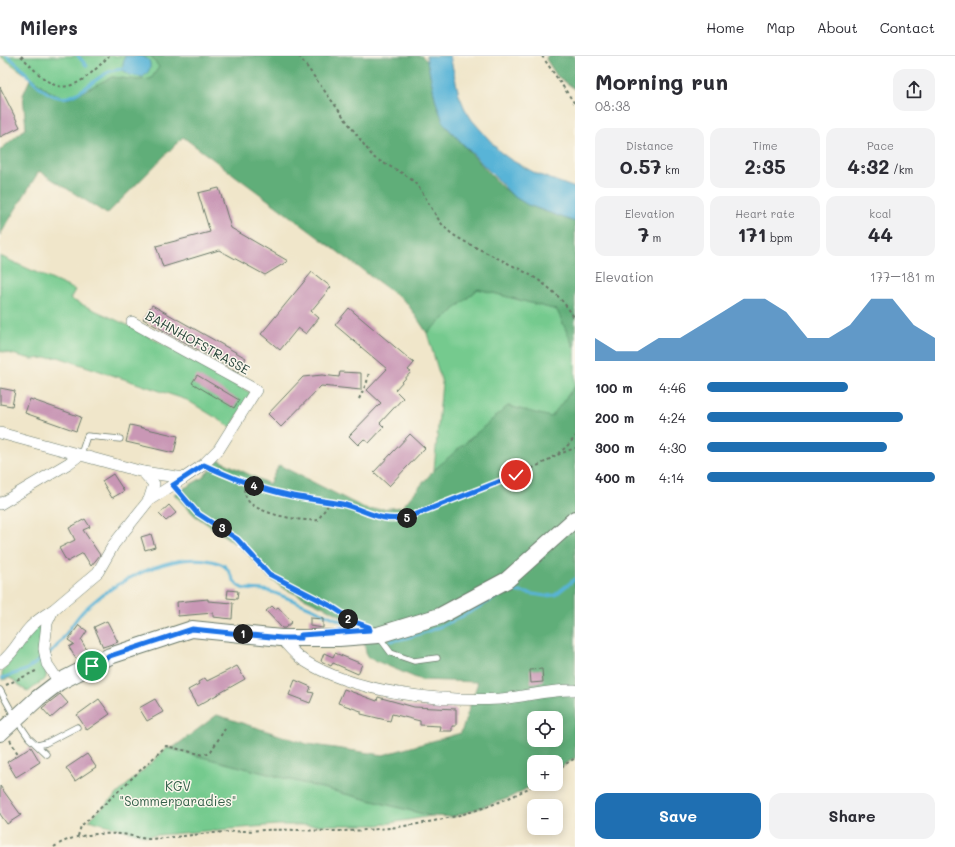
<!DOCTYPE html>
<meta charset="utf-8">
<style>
:root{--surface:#fff;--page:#f2f2f3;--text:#2b2b33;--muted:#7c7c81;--line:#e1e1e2;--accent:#1f6fb2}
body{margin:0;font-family:Mali,sans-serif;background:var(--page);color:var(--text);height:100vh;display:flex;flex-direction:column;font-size:15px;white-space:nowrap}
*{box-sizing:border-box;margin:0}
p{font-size:13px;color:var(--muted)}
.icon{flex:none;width:22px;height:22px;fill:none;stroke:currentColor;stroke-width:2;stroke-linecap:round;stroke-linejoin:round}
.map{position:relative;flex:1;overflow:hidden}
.details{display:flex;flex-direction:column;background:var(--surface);width:380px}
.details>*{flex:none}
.controls{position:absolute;left:527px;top:655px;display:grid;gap:8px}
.controls a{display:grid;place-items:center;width:36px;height:36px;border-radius:8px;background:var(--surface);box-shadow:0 2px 10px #0003;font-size:20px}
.pin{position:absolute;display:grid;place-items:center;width:34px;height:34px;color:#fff;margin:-17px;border:2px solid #fff;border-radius:50%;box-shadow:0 1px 4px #0007}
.km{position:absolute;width:20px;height:20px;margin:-10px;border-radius:50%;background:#222;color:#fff;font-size:11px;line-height:20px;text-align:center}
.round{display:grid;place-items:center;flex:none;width:42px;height:42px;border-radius:12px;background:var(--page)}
.head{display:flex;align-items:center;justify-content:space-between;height:68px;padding:0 20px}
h1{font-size:22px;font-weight:700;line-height:30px}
.figures{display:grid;grid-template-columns:repeat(3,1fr);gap:6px;height:68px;padding:4px 20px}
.figures div{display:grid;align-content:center;border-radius:10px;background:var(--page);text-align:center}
.figures b{font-size:20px;font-weight:700}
.figures small{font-size:11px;font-weight:400}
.figures p{font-size:11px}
.chart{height:112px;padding:8px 20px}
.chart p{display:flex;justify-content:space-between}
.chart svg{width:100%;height:72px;margin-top:4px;fill:var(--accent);opacity:.7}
.cta{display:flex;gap:8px;margin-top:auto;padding:8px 20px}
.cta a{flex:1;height:46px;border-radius:12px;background:var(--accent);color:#fff;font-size:16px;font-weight:700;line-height:46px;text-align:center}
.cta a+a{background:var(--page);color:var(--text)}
ul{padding:0 20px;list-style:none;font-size:13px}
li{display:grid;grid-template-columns:64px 48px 1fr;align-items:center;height:30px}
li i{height:10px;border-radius:5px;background:var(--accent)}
header{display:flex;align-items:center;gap:24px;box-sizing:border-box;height:56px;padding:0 20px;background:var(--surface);border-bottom:1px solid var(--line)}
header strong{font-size:19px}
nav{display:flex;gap:22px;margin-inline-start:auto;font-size:14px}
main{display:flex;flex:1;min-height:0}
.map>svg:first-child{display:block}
.green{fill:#75ca8e;stroke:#4a8461}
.forest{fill:#60ae79;stroke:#407656;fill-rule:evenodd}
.water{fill:#59b4d7;stroke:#3c7886}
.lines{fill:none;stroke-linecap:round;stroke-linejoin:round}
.stream{stroke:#59b4d7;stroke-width:3}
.building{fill:#c997b5}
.lane-casing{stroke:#687868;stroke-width:7}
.street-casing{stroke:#687868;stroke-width:12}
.secondary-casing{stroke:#687868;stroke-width:18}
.path{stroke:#687868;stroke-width:2;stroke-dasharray:3 3;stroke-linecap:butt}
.lane{stroke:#fff;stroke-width:5.5}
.street{stroke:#fff;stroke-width:11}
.secondary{stroke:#fff;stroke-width:16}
.route-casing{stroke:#fff;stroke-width:8}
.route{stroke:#1a73e8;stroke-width:5}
.labels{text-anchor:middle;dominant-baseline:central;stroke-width:3;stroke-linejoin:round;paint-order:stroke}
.street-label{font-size:13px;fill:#1f3d34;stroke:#fbf7ec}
.park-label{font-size:13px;fill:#34604a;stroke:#fbf7ec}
</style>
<header>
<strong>Milers</strong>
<nav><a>Home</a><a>Map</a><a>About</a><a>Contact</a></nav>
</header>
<main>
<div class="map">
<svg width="575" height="791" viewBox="0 0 575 791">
<rect width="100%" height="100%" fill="#fbf7ec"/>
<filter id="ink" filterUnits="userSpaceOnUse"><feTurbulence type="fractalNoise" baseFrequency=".025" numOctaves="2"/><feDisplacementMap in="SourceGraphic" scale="8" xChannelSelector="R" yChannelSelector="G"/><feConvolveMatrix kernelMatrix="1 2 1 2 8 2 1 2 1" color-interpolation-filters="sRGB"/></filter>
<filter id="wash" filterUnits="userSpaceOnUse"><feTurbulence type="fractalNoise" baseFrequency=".012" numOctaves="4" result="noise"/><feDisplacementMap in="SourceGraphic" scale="16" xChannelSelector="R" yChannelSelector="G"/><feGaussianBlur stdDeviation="0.9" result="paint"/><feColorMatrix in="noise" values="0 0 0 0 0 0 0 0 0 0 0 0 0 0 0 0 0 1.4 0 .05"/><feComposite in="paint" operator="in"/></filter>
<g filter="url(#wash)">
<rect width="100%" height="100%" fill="#f0e6ca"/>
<g class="green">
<path d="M0,0H151L159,11L151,23L138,24L112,21L68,43L49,35Z"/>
<path d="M0,200L75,234L70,243L136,273L251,337L231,371L187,344L58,301L32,303L0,295Z"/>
<path d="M478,233L557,254L575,294V330L551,362L508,350L434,414L442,327L427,277Z"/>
<path d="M41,569L40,587L46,614V622L28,636L10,622L2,624V617L30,574Z"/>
<path d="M167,692L431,760L379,769H277L146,780L89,764Z"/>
</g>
<g class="forest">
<path d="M151,0H422L427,5L436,46L444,68L500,129L513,140L528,149L575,166V294L557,254L478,233L427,277L407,247L183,81L107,158L39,115L0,179V94L26,72L23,39L31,21L49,35L68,43L112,21L138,24L151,23L159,11Z"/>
<path d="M547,0H575V33L557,20L546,3Z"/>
<path d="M575,330V702L556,714V706H534L535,728L509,742L453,761L431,760L167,692L174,691L217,659L307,688L383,699L461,677L478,626L421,624L367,601L361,572L336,557L281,531L265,518L250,500L229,483L194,459L174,438L202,422L219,404L269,428L279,409L368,454L402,451L434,414L508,350L551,361ZM534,662H556V684H534Z"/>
</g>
<g class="water">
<path d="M125,0H142L149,4C152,12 149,16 143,21L129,19L122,13Z"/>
<path d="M426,0H450L459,39L465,53L472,64L500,96L511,104L537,118L575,132V166L528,149L513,140L444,68L436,46Z"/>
</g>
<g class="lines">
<g class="stream">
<path d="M7,0C23,10 32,28 48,37C78,55 92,14 122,13"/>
<path d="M78,0L87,10"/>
<path d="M391,585C433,579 472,556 508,534L545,540L555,539L575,523"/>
<path d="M48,599C64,586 71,566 86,552C117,524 179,491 221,508C232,512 231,528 242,532C252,535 262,532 272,536C299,546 326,559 353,570"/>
<path d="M2,622L26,614L43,602"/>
</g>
</g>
<g id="blocks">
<g class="building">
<path d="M0,31L20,71L0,81Z"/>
<path d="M219,132L231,172L288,205L265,219L219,194L163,211L156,190L210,176L198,137Z"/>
<path d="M312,216L331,231L311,255L319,262L306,278L298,272L280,294L261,278Z"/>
<path d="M152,249L246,302L238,316L143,263Z"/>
<path d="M349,252L414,307L408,314L411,316L395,334L403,342L380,367L384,371L369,387L364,383L358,389L349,380L381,347L367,334L387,313L335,269Z"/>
<path d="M340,316L361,317V334L321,330L281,371L268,358L303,321L322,319L339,321Z"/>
<path d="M197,319L239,344L234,352L192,327Z"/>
<path d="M0,332L15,335L12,350L0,348Z"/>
<path d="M30,343L81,361L76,375L25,357Z"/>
<path d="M130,369L178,380L174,397L126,386Z"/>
<path d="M410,378L425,392L389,430L374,416Z"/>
<path d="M113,418L124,435L112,442L102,425Z"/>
<path d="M169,449L176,457L166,465L159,458Z"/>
<path d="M85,463L90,471L83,474L100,499L91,510L83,497L67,506L59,492L75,484L69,472Z"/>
<path d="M151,478L155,491L145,494L141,481Z"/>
<path d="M228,534L238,535L237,543L227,542Z"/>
<path d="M208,543V545L233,547L232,563L213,561V557L178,560L177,546Z"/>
<path d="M272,550L275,553L278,551L292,566L285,572H282L266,555Z"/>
<path d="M310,562L323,563V572L310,570Z"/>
<path d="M107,565L118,586L103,591L94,571Z"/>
<path d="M79,569L87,575L81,584L90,599L86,596L76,603L69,591L74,588L68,584Z"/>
<path d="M324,597L333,601L335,597L362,608L358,618L333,607L331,610L321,605Z"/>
<path d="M237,610L245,623L197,650L188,634L199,628L198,626L205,622L207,625Z"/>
<path d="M542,613L543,626L531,627L530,614Z"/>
<path d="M295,624L311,631L309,636L314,637L310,647L289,639Z"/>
<path d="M344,633L377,645L378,641L414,651L456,653V670H452V675H439L440,670L420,669V665L392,658L390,665L361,658V655L338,647Z"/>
<path d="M60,638L68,647L51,662L42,652Z"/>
<path d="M99,643L110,658L87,674L77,659Z"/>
<path d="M155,643L163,656L147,665L139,652Z"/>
<path d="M31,691L40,706L16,721L7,706Z"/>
<path d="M87,698L96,711L75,725L66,712Z"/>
<path d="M0,730L21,759L7,768L0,758Z"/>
</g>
</g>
</g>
<g filter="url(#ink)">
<use href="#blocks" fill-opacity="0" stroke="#687868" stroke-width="1"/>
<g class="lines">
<defs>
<g id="lane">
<path d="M81,398L87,380L120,383"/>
<path d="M379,581L391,597L414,605L437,602"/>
<path d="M0,634L16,663L29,682L46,698"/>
<path d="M38,689L46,687L77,671"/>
</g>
<g id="street">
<path d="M132,266L256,334L219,393L203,409L184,422"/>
<path d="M0,377L143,416L154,428L149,444L114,488L98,516L53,554L47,567L44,593L47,608L59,626"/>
<path d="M143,416L184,422L149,444"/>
<path d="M0,448L69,407L81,398"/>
<path d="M281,582C288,590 294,598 303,604C354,637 440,646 500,643C525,641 550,633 575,634"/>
<path d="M0,607C11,600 18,587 26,576C33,567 43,560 53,554"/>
</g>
<path id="secondary" d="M0,677L38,642L59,626L110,600L192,573L281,582H339L378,579L440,560L507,524L575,463"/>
</defs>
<use href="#lane" class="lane-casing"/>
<use href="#street" class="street-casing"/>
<use href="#secondary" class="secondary-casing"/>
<g class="path">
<path d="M21,0C30,9 38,19 49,26C71,41 94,15 109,0"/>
<path d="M299,0L373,101C385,109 404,116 414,126C429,142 434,164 452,178C461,184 471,189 481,194C520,214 552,224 575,263"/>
<path d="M542,0L575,48"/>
<path d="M359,343L367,326L369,316"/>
<path d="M552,401L575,392"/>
<path d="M213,414C242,427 271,437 302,442C315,444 328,445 341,448C358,452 375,464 393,464C413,464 454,444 473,436C501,424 559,408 575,380"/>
<path d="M243,427C244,434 245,442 250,447C262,458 302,466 318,464L330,446"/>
<path d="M178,436L197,457L237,483L269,518L331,550L356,567"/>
<path d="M6,629L38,614"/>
<path d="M10,684L18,698"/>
<path d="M556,714L575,702"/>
<path d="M78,780L81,770L92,760L166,690L204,699L211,695L225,673"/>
<path d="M54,791C73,778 98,777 121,778C131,779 140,783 150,783C168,782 184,780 201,778C222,776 244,775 265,774C289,773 313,775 337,775C397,775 483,761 535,728"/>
</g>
<use href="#lane" class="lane"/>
<use href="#street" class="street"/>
<use href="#secondary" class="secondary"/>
</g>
</g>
<g class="lines" filter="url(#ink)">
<defs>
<path id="route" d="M92,610L110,600L192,573L281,582H301V579L370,574L369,571L355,566L331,550L269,518L237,483L197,457L173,429L204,409C230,421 256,432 284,438C303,443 323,444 342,448C369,455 379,467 409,461L516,419"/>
</defs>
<use href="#route" class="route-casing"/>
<use href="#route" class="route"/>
</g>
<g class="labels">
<g class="street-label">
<text transform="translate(198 286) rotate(29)">BAHNHOFSTRASSE</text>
</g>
<g class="park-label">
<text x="178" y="729">KGV<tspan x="178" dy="15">"Sommerparadies"</tspan></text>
</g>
</g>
</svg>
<div class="controls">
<a><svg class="icon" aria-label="locate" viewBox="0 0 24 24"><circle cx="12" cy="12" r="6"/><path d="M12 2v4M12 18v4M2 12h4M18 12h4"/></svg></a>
<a>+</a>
<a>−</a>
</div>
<div class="pin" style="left:92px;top:610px;background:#1e9e55"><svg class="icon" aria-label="arrive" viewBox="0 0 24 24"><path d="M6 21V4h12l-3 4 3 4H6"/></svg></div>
<div class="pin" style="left:516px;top:419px;background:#d93025"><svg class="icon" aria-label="check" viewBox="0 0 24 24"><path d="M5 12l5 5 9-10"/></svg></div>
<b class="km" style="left:243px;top:578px">1</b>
<b class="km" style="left:348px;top:563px">2</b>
<b class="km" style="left:222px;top:472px">3</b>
<b class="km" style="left:254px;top:430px">4</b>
<b class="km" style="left:407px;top:462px">5</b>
</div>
<section class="details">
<div class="head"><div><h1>Morning run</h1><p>08:38</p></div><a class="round"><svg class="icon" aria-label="share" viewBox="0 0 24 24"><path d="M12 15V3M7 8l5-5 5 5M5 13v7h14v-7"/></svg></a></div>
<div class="figures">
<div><p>Distance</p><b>0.57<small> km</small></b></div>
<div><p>Time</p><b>2:35</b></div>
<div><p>Pace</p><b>4:32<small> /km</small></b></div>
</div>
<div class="figures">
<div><p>Elevation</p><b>7<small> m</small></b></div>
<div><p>Heart rate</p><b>171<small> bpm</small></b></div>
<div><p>kcal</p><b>44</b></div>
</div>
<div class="chart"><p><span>Elevation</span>177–181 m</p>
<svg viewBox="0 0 160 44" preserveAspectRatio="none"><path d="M0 44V30L10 38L20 38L30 30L40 30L50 22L60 14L70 6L80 6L90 14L100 30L110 30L120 22L130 6L140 6L150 22L160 30V44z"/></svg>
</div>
<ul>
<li><b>100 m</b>4:46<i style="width:62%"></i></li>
<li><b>200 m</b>4:24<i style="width:86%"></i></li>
<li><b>300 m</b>4:30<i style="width:79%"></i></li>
<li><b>400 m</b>4:14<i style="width:100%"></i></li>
</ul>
<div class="cta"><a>Save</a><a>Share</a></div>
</section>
</main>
